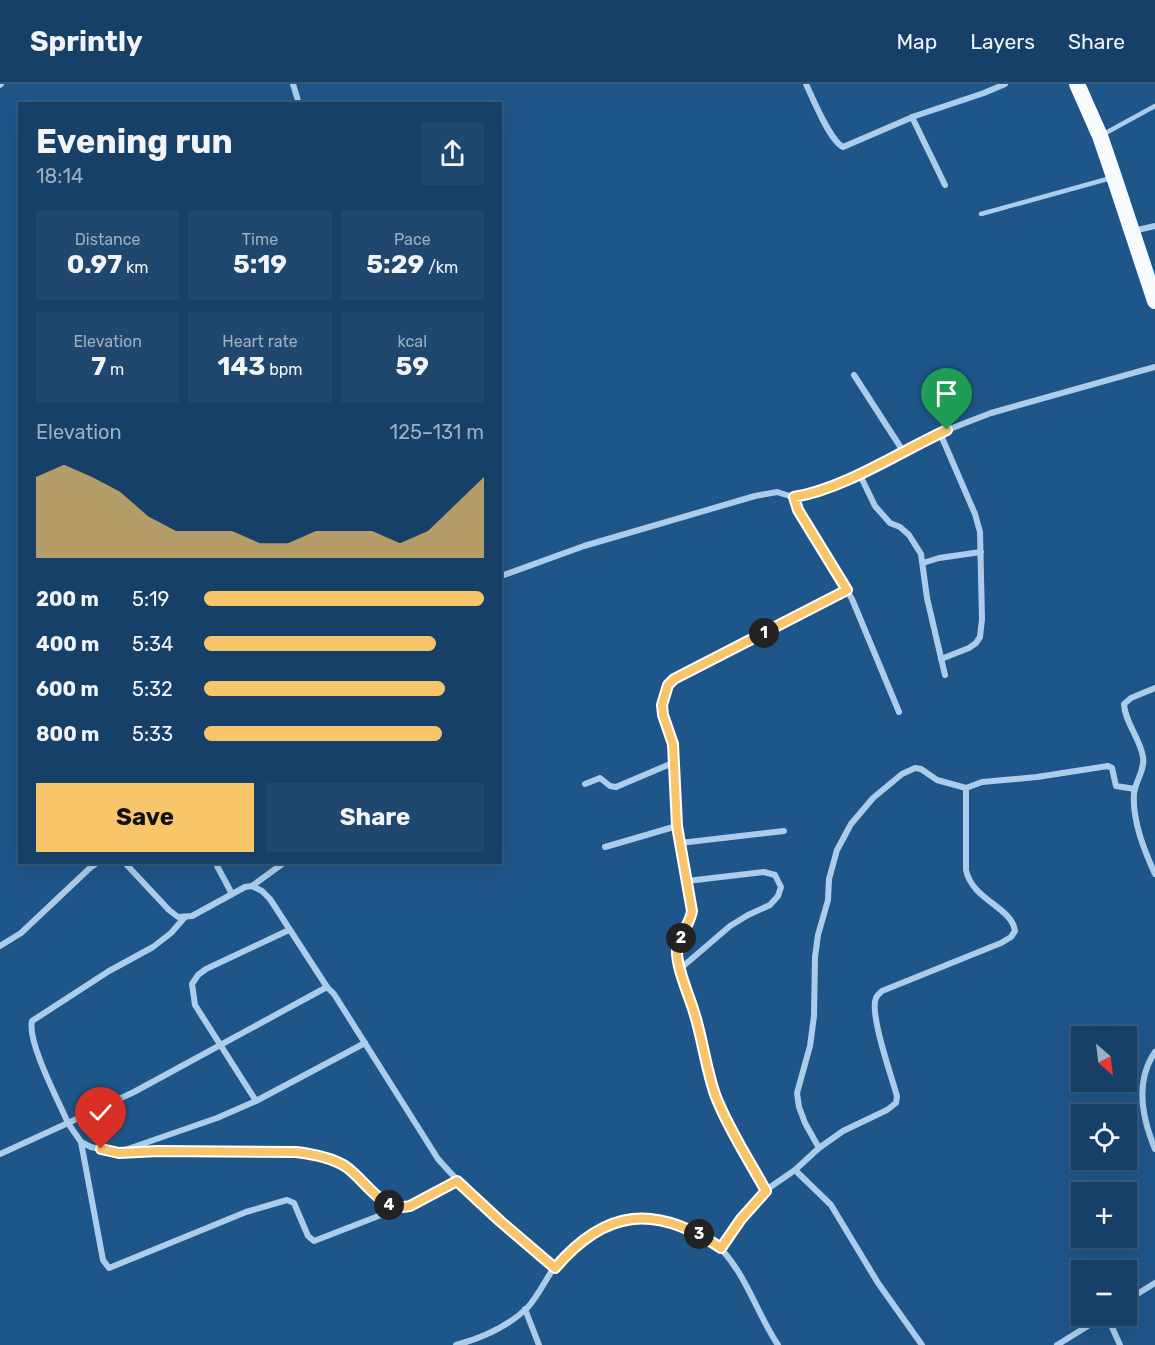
<!DOCTYPE html>
<meta charset="utf-8">
<style>
:root{--surface:#174068;--page:#20476e;--text:#f1f3f6;--muted:#9eafc0;--line:#36597c;--accent:#f9c56b}
body{margin:0;font-family:Rubik,sans-serif;background:var(--page);color:var(--text);height:100vh;display:flex;flex-direction:column;font-size:22px;white-space:nowrap}
*{box-sizing:border-box;margin:0}
p{font-size:20px;color:var(--muted)}
.icon{flex:none;width:33px;height:33px;fill:none;stroke:currentColor;stroke-width:2;stroke-linecap:round;stroke-linejoin:round}
.map{position:relative;flex:1;overflow:hidden}
.details{position:absolute;left:18px;top:18px;width:484px;height:762px;display:flex;flex-direction:column;background:var(--surface);border-radius:0px;box-shadow:0 6px 24px #0002,0 0 0 2px var(--line)}
.details>*{flex:none}
.needle{width:39px;rotate:152deg}
.buttons{position:absolute;left:1071px;top:942px;display:grid;gap:12px}
.buttons a{display:grid;place-items:center;width:66px;height:66px;border-radius:0px;background:var(--surface);box-shadow:0 6px 24px #0002,0 0 0 2px var(--line);font-size:30px}
.pin{position:absolute;display:grid;place-items:center;width:51px;height:51px;color:#fff;margin:-62px -26px;border-radius:50% 50% 50% 0;rotate:-45deg;box-shadow:0 0 6px #0007}
.pin .icon{rotate:45deg}
.km{position:absolute;width:30px;height:30px;margin:-15px;border-radius:50%;background:#222;color:#fff;font-size:16px;line-height:30px;text-align:center}
.round{display:grid;place-items:center;flex:none;width:63px;height:63px;border-radius:0px;background:var(--page)}
.headline{display:flex;align-items:center;justify-content:space-between;height:102px;padding:0 18px}
h1{font-size:33px;font-weight:700;line-height:45px}
.figures{display:grid;grid-template-columns:repeat(3,1fr);gap:9px;height:102px;padding:6px 18px}
.figures div{display:grid;align-content:center;border-radius:0px;background:var(--page);text-align:center}
.figures b{font-size:26px;font-weight:700}
.figures small{font-size:16px;font-weight:400}
.figures p{font-size:16px}
.chart{height:168px;padding:12px 18px}
.chart p{display:flex;justify-content:space-between}
.chart svg{width:100%;height:108px;margin-top:6px;fill:var(--accent);opacity:.7}
.action{display:flex;gap:12px;margin-top:auto;padding:12px 18px}
.action a{flex:1;height:69px;border-radius:0px;background:var(--accent);color:#111;font-size:24px;font-weight:700;line-height:69px;text-align:center}
.action a+a{background:var(--page);color:var(--text)}
ul{padding:0 18px;list-style:none;font-size:20px}
li{display:grid;grid-template-columns:96px 72px 1fr;align-items:center;height:45px}
li i{height:15px;border-radius:8px;background:var(--accent)}
header{display:flex;align-items:center;gap:36px;box-sizing:border-box;height:84px;padding:0 30px;background:var(--surface);border-bottom:2px solid var(--line)}
header strong{font-size:28px}
nav{display:flex;gap:33px;margin-inline-start:auto;font-size:21px}
.map>svg:first-child{display:block}
.lines{fill:none;stroke-linecap:round;stroke-linejoin:round}
.service{stroke:#abcdeb;stroke-width:4.5}
.minor{stroke:#abcdeb;stroke-width:6}
.trunk{stroke:#f8fbfe;stroke-width:16}
.route-casing{stroke:#fff;stroke-width:12}
.route{stroke:#f9c56b;stroke-width:8}
</style>
<header>
<strong>Sprintly</strong>
<nav><a>Map</a><a>Layers</a><a>Share</a></nav>
</header>
<div class="map">
<svg width="1155" height="1261" viewBox="0 0 1155 1261">
<rect width="100%" height="100%" fill="#1f568a"/>
<g class="lines">
<g class="service">
<path d="M1102,51L1155,22"/>
<path d="M981,130L1111,94"/>
</g>
<g class="minor">
<path d="M293,0L299,20"/>
<path d="M806,0C813,15 830,57 843,63L915,32L984,9L1005,0"/>
<path d="M0,1L1,0"/>
<path d="M912,33L945,101"/>
<path d="M1133,147L1155,142"/>
<path d="M854,291L903,367"/>
<path d="M940,349L975,430L980,448L982,535L980,553L976,559L969,564L941,575"/>
<path d="M859,389L875,422L890,439L900,443L909,451L921,470L927,514L945,591"/>
<path d="M793,413L798,426L852,515L899,628"/>
<path d="M923,479L939,474L981,468"/>
<path d="M501,492L584,462L755,412L777,408L793,413L810,410L851,393L947,346L991,329L1155,283"/>
<path d="M1155,604L1131,614L1124,620C1125,639 1140,654 1143,673C1145,686 1136,696 1134,709C1132,736 1144,766 1155,790"/>
<path d="M585,700L600,694L610,702L616,703L675,678"/>
<path d="M680,759L784,747"/>
<path d="M605,763L677,742"/>
<path d="M124,778L169,826L178,833L192,832L245,803L252,802L262,807L270,815L327,903L334,910L438,1075C473,1115 514,1149 555,1184"/>
<path d="M215,778L232,810"/>
<path d="M252,802L285,778"/>
<path d="M0,862L21,849L91,783L99,778"/>
<path d="M681,884L730,842L748,831L770,821L778,812L781,803L775,791L764,788L687,797"/>
<path d="M327,903L134,1008L68,1039L81,1058L91,1063L119,1069L158,1067L296,1068C312,1070 330,1073 345,1082C366,1096 381,1129 410,1122L457,1097"/>
<path d="M1155,968C1135,997 1142,1034 1155,1065"/>
<path d="M256,1017L195,921L192,900L198,891L206,885L289,846"/>
<path d="M81,1058L103,1176L109,1184L246,1128L287,1116L294,1119L308,1152L314,1157L399,1124"/>
<path d="M819,1064L805,1039L799,1023L797,1009L810,962L814,932L815,873L818,851L828,816L829,795L837,766L851,740L873,714L902,690L915,684L921,685L937,696L966,704"/>
<path d="M125,1066L217,1034L256,1017L365,959"/>
<path d="M0,1070L68,1039C59,1018 27,958 32,937L109,887L153,863L171,849L185,833"/>
<path d="M795,1086L831,1121L878,1199L922,1261"/>
<path d="M766,1106C749,1076 729,1046 716,1013C706,986 703,956 694,928C689,911 676,883 677,866C678,852 689,841 692,827L677,742L673,660L663,631L662,621L668,601L674,595L847,506"/>
<path d="M721,1164L741,1135L766,1106L795,1086L819,1064L843,1047L887,1026L896,1019L897,1012C892,994 869,929 876,914C877,911 880,909 882,907L1001,859L1011,853L1015,847C1012,823 972,816 966,786V704L982,698L1037,693L1108,682L1112,684L1116,702L1135,705"/>
<path d="M1126,1217L1155,1199"/>
<path d="M525,1225L539,1261"/>
<path d="M1107,1232L1120,1261"/>
<path d="M456,1261C482,1254 509,1242 528,1223C538,1212 545,1197 553,1185C583,1147 628,1123 676,1140C692,1146 712,1153 723,1167C747,1194 758,1231 778,1261"/>
<path d="M1057,1261L1104,1232"/>
</g>
<path class="trunk" d="M1077,0L1100,52L1114,93L1155,217"/>
</g>
<g class="lines">
<defs>
<path id="route" d="M101,1065L119,1069L158,1067L296,1068C313,1070 330,1073 345,1082C366,1096 381,1129 410,1122L457,1097L500,1137L555,1184C606,1124 656,1120 721,1164L741,1135L766,1107C749,1076 729,1046 716,1013C706,986 703,956 694,928C689,911 676,883 677,866C678,852 690,841 692,827L677,742L673,660L663,631L662,621L668,601L674,595L847,506L798,426L794,413C844,405 901,367 947,346"/>
</defs>
<use href="#route" class="route-casing"/>
<use href="#route" class="route"/>
</g>
</svg>
<div class="buttons">
<a><svg class="needle" viewBox="-14 -14 28 28"><path d="M0-13l5 13h-10z" fill="#e53935"/><path d="M0 13l5-13h-10z" fill="#9eafc0"/></svg></a>
<a><svg class="icon" aria-label="locate" viewBox="0 0 24 24"><circle cx="12" cy="12" r="6"/><path d="M12 2v4M12 18v4M2 12h4M18 12h4"/></svg></a>
<a>+</a>
<a>−</a>
</div>
<div class="pin" style="left:947px;top:346px;background:#1e9e55"><svg class="icon" aria-label="arrive" viewBox="0 0 24 24"><path d="M6 21V4h12l-3 4 3 4H6"/></svg></div>
<div class="pin" style="left:101px;top:1065px;background:#d93025"><svg class="icon" aria-label="check" viewBox="0 0 24 24"><path d="M5 12l5 5 9-10"/></svg></div>
<b class="km" style="left:764px;top:549px">1</b>
<b class="km" style="left:681px;top:854px">2</b>
<b class="km" style="left:699px;top:1150px">3</b>
<b class="km" style="left:389px;top:1121px">4</b>
<section class="details">
<div class="headline"><div><h1>Evening run</h1><p>18:14</p></div><a class="round"><svg class="icon" aria-label="share" viewBox="0 0 24 24"><path d="M12 15V3M7 8l5-5 5 5M5 13v7h14v-7"/></svg></a></div>
<div class="figures">
<div><p>Distance</p><b>0.97<small> km</small></b></div>
<div><p>Time</p><b>5:19</b></div>
<div><p>Pace</p><b>5:29<small> /km</small></b></div>
</div>
<div class="figures">
<div><p>Elevation</p><b>7<small> m</small></b></div>
<div><p>Heart rate</p><b>143<small> bpm</small></b></div>
<div><p>kcal</p><b>59</b></div>
</div>
<div class="chart"><p><span>Elevation</span>125–131 m</p>
<svg viewBox="0 0 160 44" preserveAspectRatio="none"><path d="M0 44V11L10 6L20 11L30 17L40 27L50 33L60 33L70 33L80 38L90 38L100 33L110 33L120 33L130 38L140 33L150 22L160 11V44z"/></svg>
</div>
<ul>
<li><b>200 m</b>5:19<i style="width:100%"></i></li>
<li><b>400 m</b>5:34<i style="width:83%"></i></li>
<li><b>600 m</b>5:32<i style="width:86%"></i></li>
<li><b>800 m</b>5:33<i style="width:85%"></i></li>
</ul>
<div class="action"><a>Save</a><a>Share</a></div>
</section>
</div>
